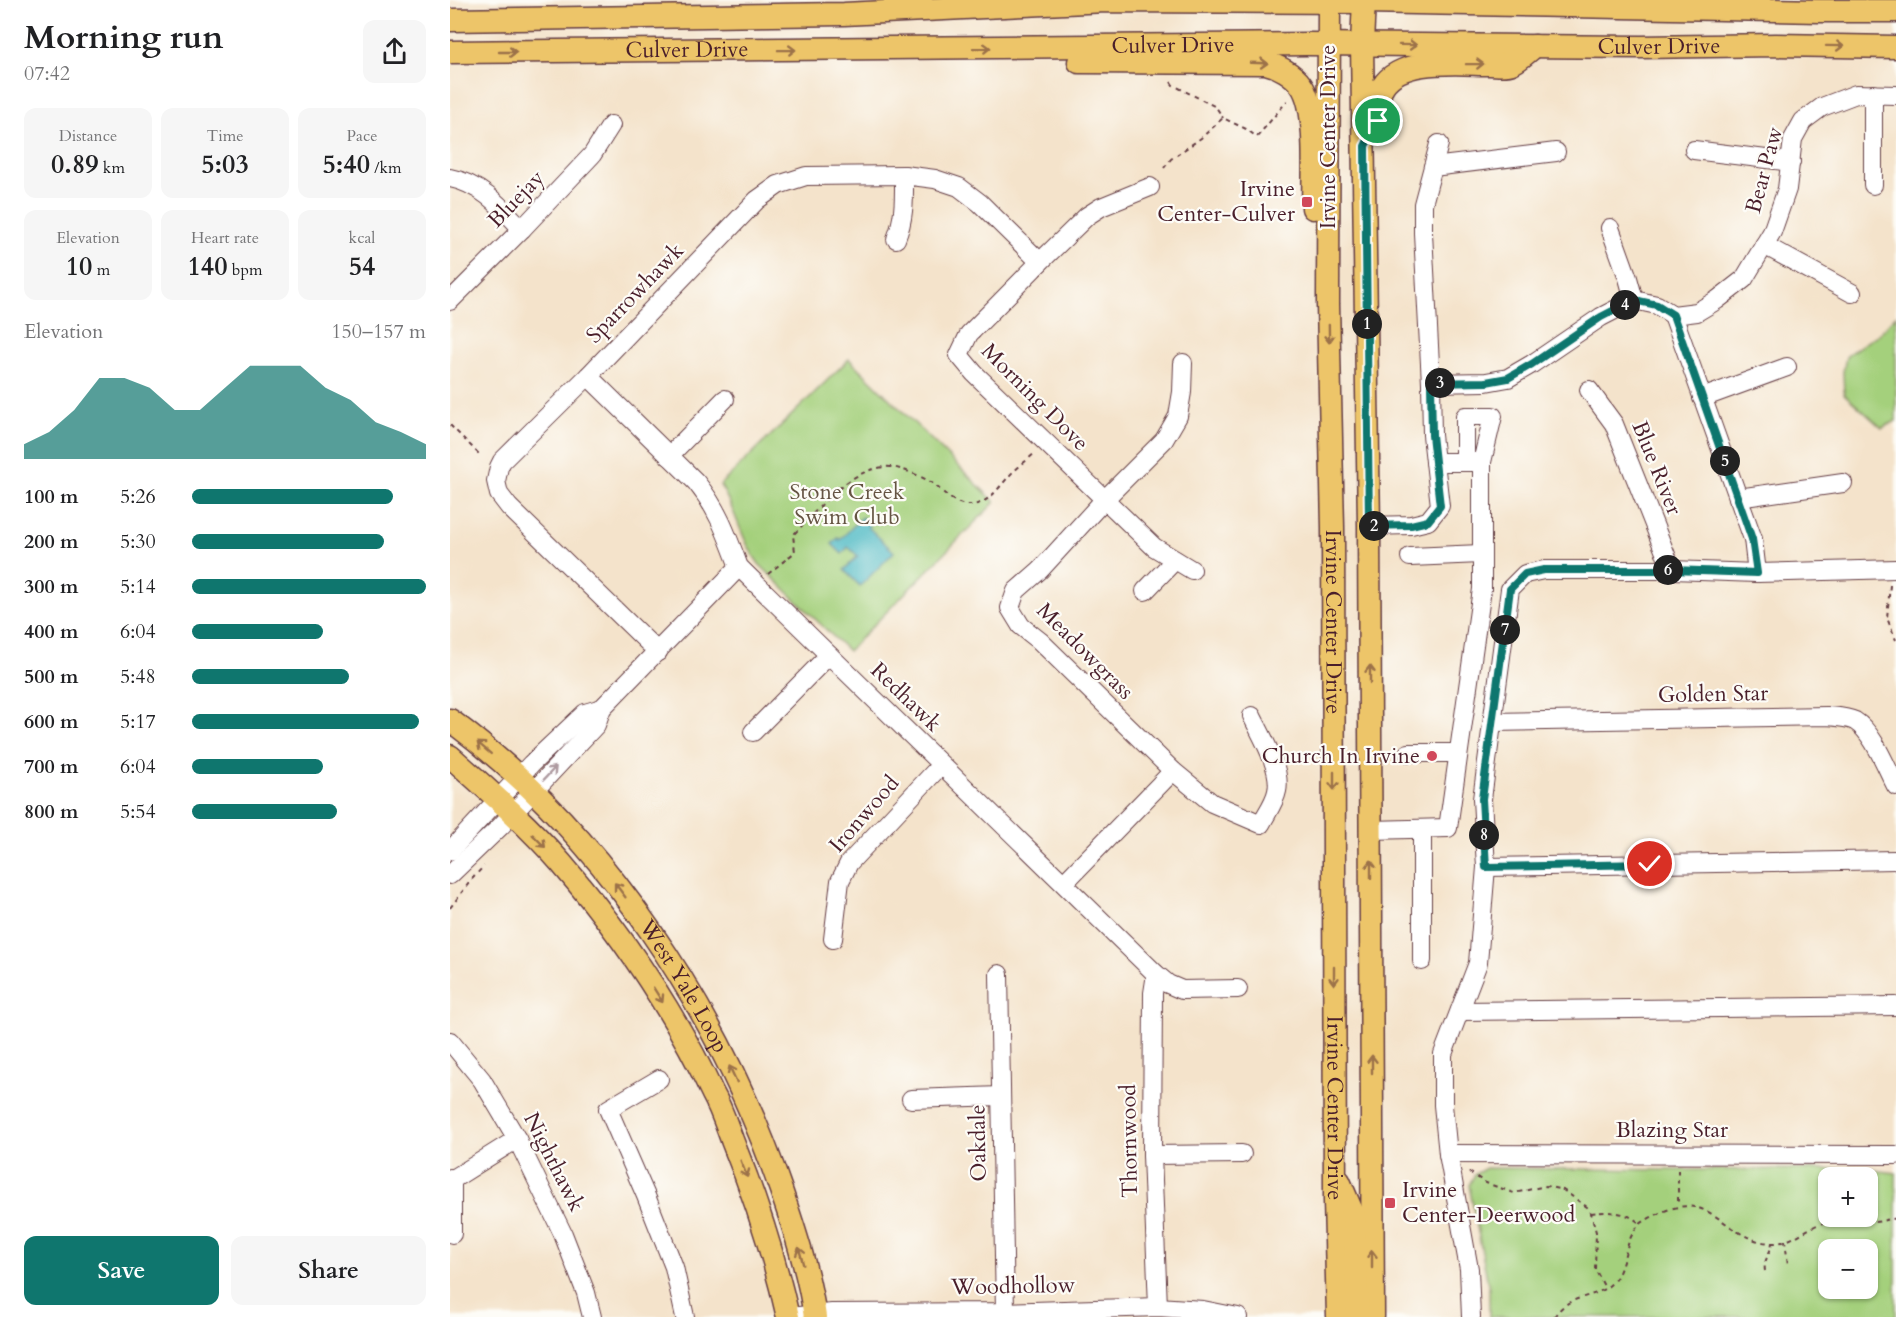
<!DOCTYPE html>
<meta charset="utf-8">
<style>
:root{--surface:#fff;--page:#f6f6f6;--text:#202124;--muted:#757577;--accent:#0f766e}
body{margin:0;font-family:Cardo,serif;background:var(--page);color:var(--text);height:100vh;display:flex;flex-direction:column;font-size:22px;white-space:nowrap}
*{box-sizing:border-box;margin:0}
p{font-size:20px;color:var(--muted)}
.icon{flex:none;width:33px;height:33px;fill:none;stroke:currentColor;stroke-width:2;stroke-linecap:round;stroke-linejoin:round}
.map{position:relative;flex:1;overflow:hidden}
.side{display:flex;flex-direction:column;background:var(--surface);width:450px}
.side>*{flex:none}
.fabs{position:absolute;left:1368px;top:1167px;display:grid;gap:12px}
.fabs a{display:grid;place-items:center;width:60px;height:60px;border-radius:12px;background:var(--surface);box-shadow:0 2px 4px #0004;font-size:30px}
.pin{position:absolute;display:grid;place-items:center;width:51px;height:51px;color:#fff;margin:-26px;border:3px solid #fff;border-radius:50%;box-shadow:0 2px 6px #0007}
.km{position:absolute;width:30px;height:30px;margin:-15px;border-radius:50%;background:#222;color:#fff;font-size:16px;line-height:30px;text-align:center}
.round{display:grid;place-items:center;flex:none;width:63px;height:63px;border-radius:12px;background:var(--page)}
.summary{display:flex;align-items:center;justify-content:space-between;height:102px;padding:0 24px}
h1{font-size:33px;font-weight:600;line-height:45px}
.metrics{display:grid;grid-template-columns:repeat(3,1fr);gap:9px;height:102px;padding:6px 24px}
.metrics div{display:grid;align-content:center;border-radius:12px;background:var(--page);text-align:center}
.metrics b{font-size:26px;font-weight:600}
.metrics small{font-size:16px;font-weight:400}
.metrics p{font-size:16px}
.chart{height:168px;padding:12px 24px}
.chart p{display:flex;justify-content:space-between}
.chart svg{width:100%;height:108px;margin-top:6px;fill:var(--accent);opacity:.7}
.cta{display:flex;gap:12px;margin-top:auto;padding:12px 24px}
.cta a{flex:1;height:69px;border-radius:12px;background:var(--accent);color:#fff;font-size:24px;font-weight:600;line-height:69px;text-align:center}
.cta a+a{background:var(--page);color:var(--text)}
ul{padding:0 24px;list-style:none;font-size:20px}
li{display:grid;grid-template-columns:96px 72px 1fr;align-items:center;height:45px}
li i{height:15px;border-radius:8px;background:var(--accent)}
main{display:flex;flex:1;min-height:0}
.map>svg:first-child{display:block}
.green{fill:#a4d07c;stroke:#777854;stroke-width:1.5;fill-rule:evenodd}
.water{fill:#4ab8c3;stroke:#4a6c77;stroke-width:1.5}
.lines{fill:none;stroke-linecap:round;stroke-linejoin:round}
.minor-casing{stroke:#643c43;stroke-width:20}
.major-casing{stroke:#643c43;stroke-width:25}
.path{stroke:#643c43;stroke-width:2;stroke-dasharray:4.5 4.5;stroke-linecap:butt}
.minor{stroke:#fff;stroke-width:18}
.major{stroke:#edc569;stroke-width:22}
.oneway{stroke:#9c724a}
.oneway2{stroke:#ae9aa0}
.route-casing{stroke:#fff;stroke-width:12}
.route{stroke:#0f766e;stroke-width:8}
.poi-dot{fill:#d1495b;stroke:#fdfcf7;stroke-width:2}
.labels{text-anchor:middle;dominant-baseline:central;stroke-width:4.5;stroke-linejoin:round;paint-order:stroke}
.street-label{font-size:22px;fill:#4a1f2b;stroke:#fdfcf7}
.poi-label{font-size:22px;fill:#4a1f2b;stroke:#fdfcf7;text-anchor:end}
.park-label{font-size:22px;fill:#655443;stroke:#fdfcf7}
</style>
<main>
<section class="side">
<div class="summary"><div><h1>Morning run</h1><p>07:42</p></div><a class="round"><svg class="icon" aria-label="share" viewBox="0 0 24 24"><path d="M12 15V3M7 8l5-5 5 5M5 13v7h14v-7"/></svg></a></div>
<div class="metrics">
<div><p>Distance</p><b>0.89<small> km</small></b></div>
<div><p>Time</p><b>5:03</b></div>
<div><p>Pace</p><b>5:40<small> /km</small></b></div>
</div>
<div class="metrics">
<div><p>Elevation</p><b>10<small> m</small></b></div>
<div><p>Heart rate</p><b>140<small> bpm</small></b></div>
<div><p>kcal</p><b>54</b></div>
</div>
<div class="chart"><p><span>Elevation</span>150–157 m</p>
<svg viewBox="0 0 160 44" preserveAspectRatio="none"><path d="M0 44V38L10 33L20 24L30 11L40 11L50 15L60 24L70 24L80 15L90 6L100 6L110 6L120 15L130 20L140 29L150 33L160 38V44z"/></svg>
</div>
<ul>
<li><b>100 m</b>5:26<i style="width:86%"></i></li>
<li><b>200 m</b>5:30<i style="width:82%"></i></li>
<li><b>300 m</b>5:14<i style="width:100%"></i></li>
<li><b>400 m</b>6:04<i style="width:56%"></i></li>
<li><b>500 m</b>5:48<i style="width:67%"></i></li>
<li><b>600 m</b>5:17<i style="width:97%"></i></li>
<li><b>700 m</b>6:04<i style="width:56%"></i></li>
<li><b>800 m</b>5:54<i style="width:62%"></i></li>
</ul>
<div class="cta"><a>Save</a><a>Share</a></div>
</section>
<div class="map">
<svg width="1446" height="1317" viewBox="0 0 1446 1317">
<rect width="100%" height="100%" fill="#fdfcf7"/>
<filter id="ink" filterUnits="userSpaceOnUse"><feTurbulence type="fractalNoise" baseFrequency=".0167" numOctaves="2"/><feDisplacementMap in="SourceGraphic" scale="12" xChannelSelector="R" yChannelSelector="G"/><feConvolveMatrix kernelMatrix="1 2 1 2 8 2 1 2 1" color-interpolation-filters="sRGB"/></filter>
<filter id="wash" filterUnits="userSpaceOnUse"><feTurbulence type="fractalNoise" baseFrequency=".008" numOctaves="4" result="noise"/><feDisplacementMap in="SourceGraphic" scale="24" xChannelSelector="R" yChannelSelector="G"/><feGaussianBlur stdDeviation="1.35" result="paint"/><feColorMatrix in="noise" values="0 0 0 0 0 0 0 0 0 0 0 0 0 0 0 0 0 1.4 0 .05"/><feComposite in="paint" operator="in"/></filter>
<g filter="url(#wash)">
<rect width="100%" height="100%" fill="#f4e3cb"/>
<g class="green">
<path d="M1446,315V421L1432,428L1394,394L1393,372L1396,357L1401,352L1429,334Z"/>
<path d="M399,359L545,502L398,651L309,564C291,540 286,510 270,485Z"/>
<path d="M1036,1168L1223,1170L1414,1169L1446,1173V1317H1039V1289L1019,1185L1025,1174ZM1378,1178H1418V1216H1378ZM1378,1250H1418V1288H1378Z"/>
</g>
<path class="water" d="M412,517L420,525L418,527L444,552L410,586L394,570L408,556L398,547L392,554L382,544L388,538L390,540Z"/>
</g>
<g filter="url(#ink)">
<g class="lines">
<defs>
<g id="minor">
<path d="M1244,150L1341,162"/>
<path d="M983,167L1106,152"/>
<path d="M0,178C31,184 51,207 72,229"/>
<path d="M1423,185V94"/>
<path d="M700,187L651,207L637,216L590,262L519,334L509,355L524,373L704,547L742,570"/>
<path d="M1160,228L1178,278L1184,300"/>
<path d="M446,239C455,217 454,198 454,175"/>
<path d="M1314,245L1402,293"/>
<path d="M0,301L72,229L142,155L161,125"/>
<path d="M1223,315L1303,539L1307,573"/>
<path d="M733,363L732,392L728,416L714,440L654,500L590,570L566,591L560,608L571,626L590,641L723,771L762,803L811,824C816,814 825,802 827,791C832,769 811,735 802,716"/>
<path d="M138,376L246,482C268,509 277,535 289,567L706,974L718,984L732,990L788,989"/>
<path d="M981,383L973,233V204L989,144"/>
<path d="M1139,390L1164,424L1222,570"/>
<path d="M1252,398L1337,367"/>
<path d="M219,456L275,399"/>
<path d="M1015,461V416H1043L1032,462"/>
<path d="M1288,498L1393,483"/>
<path d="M919,526L961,525L978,521L990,506L982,435L981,383L1036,382L1058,378L1082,364L1151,317L1184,300L1207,305L1223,315L1247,312L1267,300L1294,279L1322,232L1337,189L1343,139L1353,121L1372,107L1406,94L1446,95"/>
<path d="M960,557L1031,554"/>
<path d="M695,591L725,560"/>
<path d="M208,652L59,507L49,494L46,481L49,467L52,461L138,376L307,200L328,185L356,176L454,175L485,179L509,187L530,203L590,262"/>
<path d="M1043,722L1377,716C1386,717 1396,717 1405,721C1423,732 1436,767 1446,786"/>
<path d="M303,732L379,655"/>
<path d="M958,753H1007"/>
<path d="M921,830L998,828L1032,589V462H985"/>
<path d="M0,851L81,764L135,713L152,708L289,567"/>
<path d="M1036,867L1446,860"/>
<path d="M0,875L51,826L146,725L152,708"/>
<path d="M614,883L723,771"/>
<path d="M383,939L390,881L399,863L491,765"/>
<path d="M972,961V829"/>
<path d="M549,974L555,1312"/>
<path d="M706,974L703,993L702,1155L708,1307"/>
<path d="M1010,1011L1446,1006"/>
<path d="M0,1041L32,1080L67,1139L113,1234L136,1293L142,1317"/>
<path d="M209,1079L158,1109L196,1196L224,1267L235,1317"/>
<path d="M461,1099L551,1096"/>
<path d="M998,1154L1446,1155"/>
<path d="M702,1155L792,1154"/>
<path d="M0,1178L2,1180V1234"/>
<path d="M0,1181L67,1139"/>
<path d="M338,1317L382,1313L555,1312L708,1307L753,1310L788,1317"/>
<path d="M1021,1317L1019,1269L998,1154L993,1105V1054L1028,963L1036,867L1032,799L1060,589L1075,574L1094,570H1222L1307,573L1446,569"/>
</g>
<g id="major">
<path id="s1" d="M879,0L878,304L883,528L885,1201L888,1317"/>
<path d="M914,0L912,44L919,526L923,1317"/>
<path d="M0,20L394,14L656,1L913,2L1370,11H1446"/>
<path id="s2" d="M0,52L858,44L1191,47L1326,45L1446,47"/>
<path d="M629,62L816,63C829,66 843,74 851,85C868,108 863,178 863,208"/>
<path d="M925,127C932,114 925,99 933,86C951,57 1009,64 1039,64C1046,64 1056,66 1062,63C1070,60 1078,51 1085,46"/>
<path id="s3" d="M0,720C154,834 269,1010 331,1190C345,1231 359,1274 365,1317"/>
<path d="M0,756C38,790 78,825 111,863C171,933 224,1011 263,1094C271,1108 276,1124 282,1140C306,1199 324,1255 338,1317"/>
<path d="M889,1181L904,1216L908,1317"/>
</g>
</defs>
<use href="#minor" class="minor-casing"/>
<use href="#major" class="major-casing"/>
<g class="path">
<path d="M721,82L723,85L766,107L773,118"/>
<path d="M714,168L721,159L751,138L773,118L796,129L807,137L837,101"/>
<path d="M0,425L30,455"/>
<path d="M318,574L345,552L343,535C368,510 396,471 434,467C446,465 471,476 482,483C494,492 504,506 521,505C541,504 551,483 564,471C571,465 578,459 585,453"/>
<path d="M1440,585L1437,618L1446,640"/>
<path d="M0,908L22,879L34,866"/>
<path d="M1228,1170V1206"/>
<path d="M1019,1172L1036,1183L1064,1193L1096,1186L1113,1190L1137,1207L1141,1213L1146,1232L1145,1269L1155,1288"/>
<path d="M1141,1213C1158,1211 1178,1211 1190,1224"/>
<path d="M1335,1240L1338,1265"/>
<path d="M1315,1271C1313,1259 1321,1254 1322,1242"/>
<path d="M1104,1317C1120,1292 1144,1301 1162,1283C1176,1269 1173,1243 1188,1226C1194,1220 1204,1216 1212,1212C1264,1189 1276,1243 1324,1243C1341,1243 1355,1229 1370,1224C1388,1218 1406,1222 1424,1222C1432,1222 1439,1218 1446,1219"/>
</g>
<use href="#minor" class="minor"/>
<use href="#major" class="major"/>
</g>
<defs><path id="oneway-shaft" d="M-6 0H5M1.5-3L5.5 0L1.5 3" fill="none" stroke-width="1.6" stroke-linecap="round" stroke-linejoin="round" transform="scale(1.5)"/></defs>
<g class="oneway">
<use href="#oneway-shaft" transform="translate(958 45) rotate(1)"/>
<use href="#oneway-shaft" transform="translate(1385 46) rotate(1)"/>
<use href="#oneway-shaft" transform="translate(532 48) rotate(-1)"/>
<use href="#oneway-shaft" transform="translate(337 50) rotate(-1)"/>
<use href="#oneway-shaft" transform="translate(58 52)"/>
<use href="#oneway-shaft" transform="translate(809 63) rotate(2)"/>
<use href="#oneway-shaft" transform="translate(1025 64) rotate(-1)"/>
<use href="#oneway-shaft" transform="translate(879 334) rotate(89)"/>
<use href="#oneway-shaft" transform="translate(920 674) rotate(-90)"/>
<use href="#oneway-shaft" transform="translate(34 748) rotate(-139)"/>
<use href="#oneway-shaft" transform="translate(884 781) rotate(90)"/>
<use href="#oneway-shaft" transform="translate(89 841) rotate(45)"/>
<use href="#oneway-shaft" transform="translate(921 869) rotate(-90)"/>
<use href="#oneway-shaft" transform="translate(170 890) rotate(-127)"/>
<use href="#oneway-shaft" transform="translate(884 976) rotate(90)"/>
<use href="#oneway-shaft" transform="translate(208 995) rotate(58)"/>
<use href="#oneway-shaft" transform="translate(922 1064) rotate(-90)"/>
<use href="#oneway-shaft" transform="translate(283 1074) rotate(-115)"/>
<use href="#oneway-shaft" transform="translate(294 1169) rotate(68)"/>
<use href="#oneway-shaft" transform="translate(351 1256) rotate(-105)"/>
<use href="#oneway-shaft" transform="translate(922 1259) rotate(-90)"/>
</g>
<use class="oneway2" href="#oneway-shaft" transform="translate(100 773) rotate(-47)"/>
</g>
<g class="lines" filter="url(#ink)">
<defs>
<path id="route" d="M928,121L915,146L919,526L961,525L978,521L990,506L982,435L981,383L1036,382L1058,378L1082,364L1151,317L1184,300L1207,305L1223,315L1302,539L1307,573L1222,570H1094L1075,574L1060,589L1032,799L1036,867L1200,864"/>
</defs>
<use href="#route" class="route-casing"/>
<use href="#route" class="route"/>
</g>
<g class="poi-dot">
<rect x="851" y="196" width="12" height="12" rx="3"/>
<circle cx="982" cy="756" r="6"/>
<rect x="934" y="1197" width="12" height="12" rx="3"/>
</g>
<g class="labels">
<g class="street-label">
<text stroke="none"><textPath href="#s2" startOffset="723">Culver Drive</textPath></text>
<text stroke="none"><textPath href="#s2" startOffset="1209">Culver Drive</textPath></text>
<text stroke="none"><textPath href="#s2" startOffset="237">Culver Drive</textPath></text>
<text transform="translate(878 137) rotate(-90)">Irvine Center Drive</text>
<text transform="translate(1314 170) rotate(-75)">Bear Paw</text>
<text transform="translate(66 199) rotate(-46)">Bluejay</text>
<text transform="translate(185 293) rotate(-46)">Sparrowhawk</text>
<text transform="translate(585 397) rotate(45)">Morning Dove</text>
<text transform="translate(1207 468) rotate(68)">Blue River</text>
<text stroke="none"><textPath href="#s1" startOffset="622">Irvine Center Drive</textPath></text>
<text transform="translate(635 651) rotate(45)">Meadowgrass</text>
<text transform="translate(1263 694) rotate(-1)">Golden Star</text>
<text transform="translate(456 697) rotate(44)">Redhawk</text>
<text transform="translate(414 814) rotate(-49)">Ironwood</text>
<text stroke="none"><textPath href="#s3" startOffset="357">West Yale Loop</textPath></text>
<text stroke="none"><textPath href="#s1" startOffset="1108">Irvine Center Drive</textPath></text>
<text x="1222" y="1130">Blazing Star</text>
<text transform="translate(679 1141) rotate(-91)">Thornwood</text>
<text transform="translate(528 1143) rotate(-91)">Oakdale</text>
<text transform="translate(104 1162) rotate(63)">Nighthawk</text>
<text transform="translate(563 1286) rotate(-1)">Woodhollow</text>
</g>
<g class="poi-label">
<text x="845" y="189">Irvine<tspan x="845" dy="25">Center-Culver</tspan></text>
<text x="970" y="756">Church In Irvine</text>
<text x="952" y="1190" text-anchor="start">Irvine<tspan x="952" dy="25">Center-Deerwood</tspan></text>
</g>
<g class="park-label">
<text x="397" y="492">Stone Creek<tspan x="397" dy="25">Swim Club</tspan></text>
</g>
</g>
</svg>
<div class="fabs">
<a>+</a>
<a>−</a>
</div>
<div class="pin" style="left:928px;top:121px;background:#1e9e55"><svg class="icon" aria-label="arrive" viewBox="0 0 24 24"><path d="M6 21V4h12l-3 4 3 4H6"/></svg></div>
<div class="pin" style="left:1200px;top:864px;background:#d93025"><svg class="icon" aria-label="check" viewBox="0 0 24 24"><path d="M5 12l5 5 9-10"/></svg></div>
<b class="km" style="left:917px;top:324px">1</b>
<b class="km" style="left:924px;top:526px">2</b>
<b class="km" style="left:990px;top:383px">3</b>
<b class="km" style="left:1175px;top:305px">4</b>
<b class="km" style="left:1275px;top:461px">5</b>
<b class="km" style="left:1218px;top:570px">6</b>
<b class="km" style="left:1055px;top:630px">7</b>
<b class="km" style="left:1034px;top:835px">8</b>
</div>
</main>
